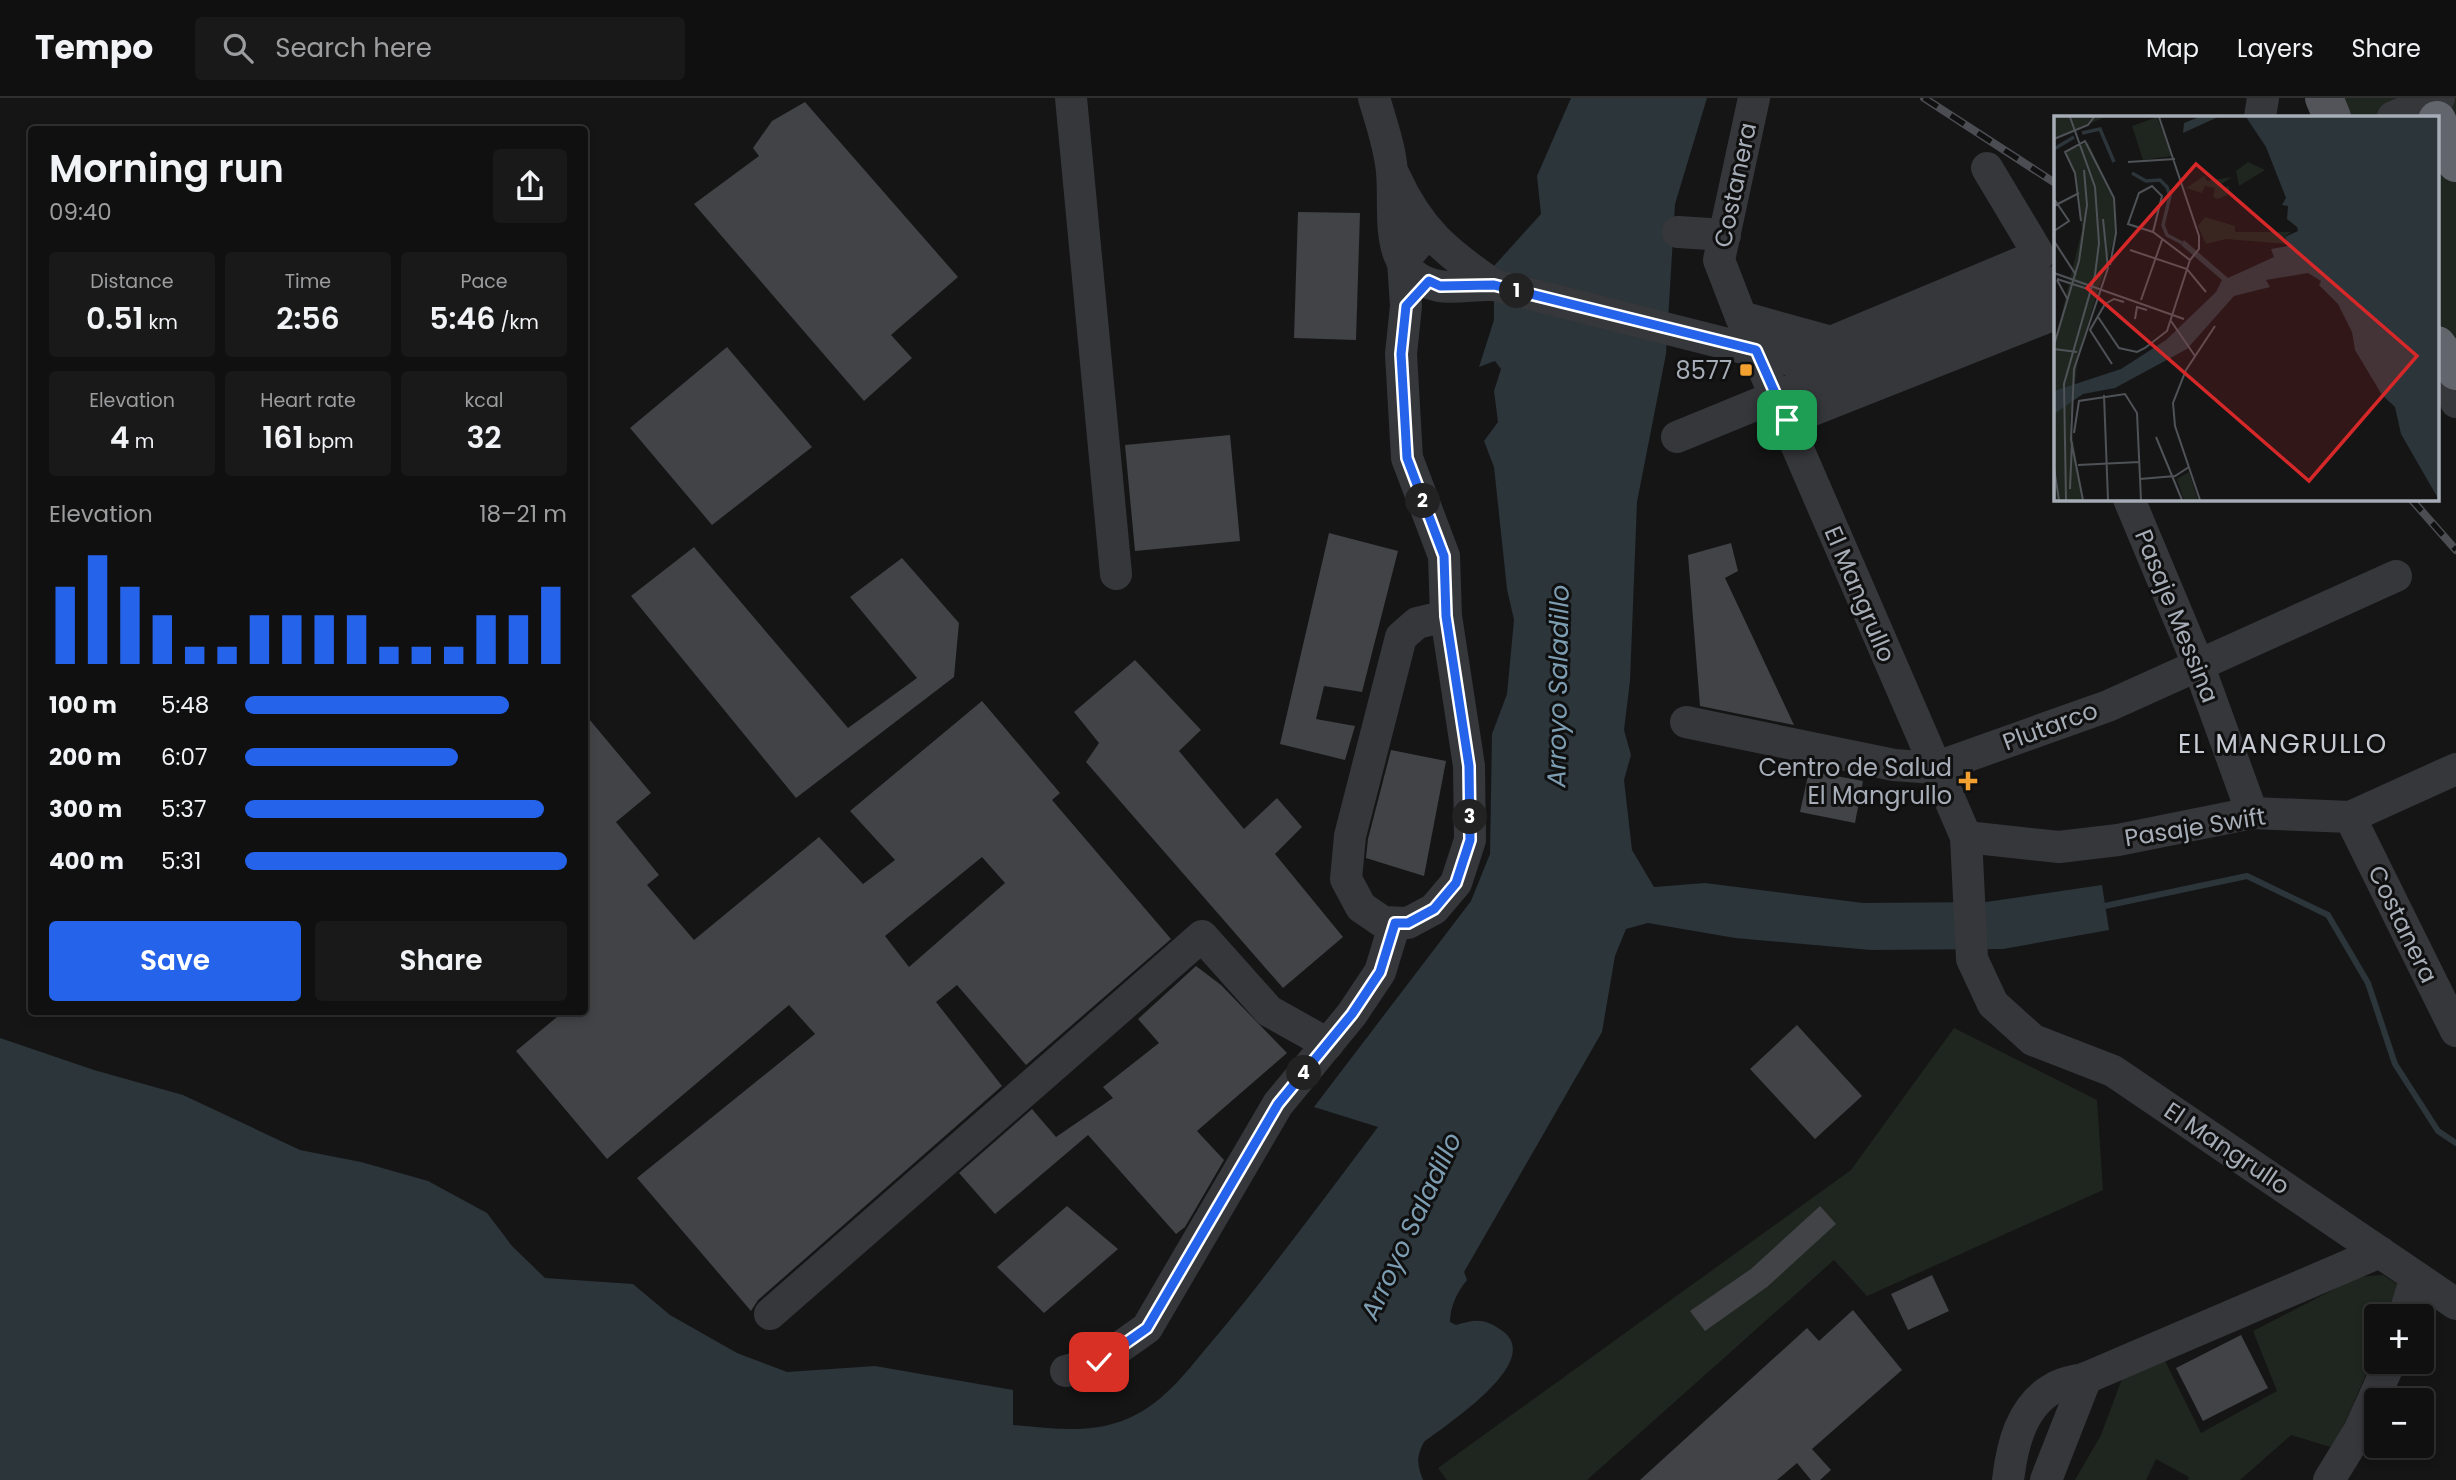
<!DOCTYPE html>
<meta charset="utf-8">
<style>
:root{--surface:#101010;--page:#191919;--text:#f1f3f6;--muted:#9c9d9f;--line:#303030;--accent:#2563eb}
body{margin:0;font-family:Poppins,sans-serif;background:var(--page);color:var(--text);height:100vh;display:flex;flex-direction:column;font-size:26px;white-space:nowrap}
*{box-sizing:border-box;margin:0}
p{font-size:23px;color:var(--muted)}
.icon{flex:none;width:38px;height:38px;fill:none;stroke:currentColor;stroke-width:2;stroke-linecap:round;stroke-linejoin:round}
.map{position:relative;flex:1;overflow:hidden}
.details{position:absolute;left:28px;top:28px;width:560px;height:889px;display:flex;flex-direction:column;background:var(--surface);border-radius:7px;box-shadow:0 4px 10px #0003,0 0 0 2px var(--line)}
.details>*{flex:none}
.buttons{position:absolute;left:2364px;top:1206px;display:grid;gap:14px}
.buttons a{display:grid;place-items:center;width:70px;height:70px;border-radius:7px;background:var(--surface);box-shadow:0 4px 10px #0003,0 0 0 2px var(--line);font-size:35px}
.pin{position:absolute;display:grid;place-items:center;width:60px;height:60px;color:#fff;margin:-30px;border-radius:14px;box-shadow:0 4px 10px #0006}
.km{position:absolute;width:35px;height:35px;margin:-18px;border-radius:50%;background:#222;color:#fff;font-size:19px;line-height:35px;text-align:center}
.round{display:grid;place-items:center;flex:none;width:74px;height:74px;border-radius:7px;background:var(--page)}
.overview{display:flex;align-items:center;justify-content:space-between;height:119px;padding:0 21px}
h1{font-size:38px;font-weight:600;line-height:52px}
.metrics{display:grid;grid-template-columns:repeat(3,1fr);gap:10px;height:119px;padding:7px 21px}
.metrics div{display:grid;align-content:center;border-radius:7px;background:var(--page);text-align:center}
.metrics b{font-size:30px;font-weight:600}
.metrics small{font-size:19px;font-weight:400}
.metrics p{font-size:19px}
.chart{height:196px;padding:14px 21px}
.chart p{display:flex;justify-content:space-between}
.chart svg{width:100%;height:126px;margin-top:7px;stroke:var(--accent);stroke-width:6}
.cta{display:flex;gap:14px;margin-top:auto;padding:14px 21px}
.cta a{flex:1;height:80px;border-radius:7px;background:var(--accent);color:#fff;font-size:28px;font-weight:600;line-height:80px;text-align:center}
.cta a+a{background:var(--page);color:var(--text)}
ul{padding:0 21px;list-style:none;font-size:23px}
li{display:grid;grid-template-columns:112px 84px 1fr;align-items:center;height:52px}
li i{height:18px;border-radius:9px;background:var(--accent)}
header{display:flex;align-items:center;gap:42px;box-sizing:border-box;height:98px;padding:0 35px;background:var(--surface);border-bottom:2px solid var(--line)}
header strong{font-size:33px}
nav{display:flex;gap:38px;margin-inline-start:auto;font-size:24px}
.search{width:490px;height:63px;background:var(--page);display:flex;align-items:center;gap:18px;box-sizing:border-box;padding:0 24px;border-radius:7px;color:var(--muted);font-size:26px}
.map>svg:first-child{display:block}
.green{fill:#1f261f}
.water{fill:#2b353a}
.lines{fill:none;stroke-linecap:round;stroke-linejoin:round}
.stream{stroke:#2b353a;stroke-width:6}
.building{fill:#414346;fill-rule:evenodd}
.minor{stroke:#36373b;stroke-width:32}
.major{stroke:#52545a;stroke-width:38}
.highway{stroke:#62656c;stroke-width:38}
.rail-casing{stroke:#4b4d52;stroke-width:8}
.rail{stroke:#101011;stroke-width:5;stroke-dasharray:16;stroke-linecap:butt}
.highway-bridge{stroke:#62656c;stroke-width:38}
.route-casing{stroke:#fff;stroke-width:14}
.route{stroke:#2563eb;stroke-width:9}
.poi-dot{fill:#f2a131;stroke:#101011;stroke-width:2.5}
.labels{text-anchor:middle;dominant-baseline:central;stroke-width:6;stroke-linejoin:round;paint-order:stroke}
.street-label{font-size:24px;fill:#a6adb7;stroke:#101011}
.poi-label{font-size:24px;fill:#a6adb7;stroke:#101011;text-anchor:end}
.water-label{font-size:26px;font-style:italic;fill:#7d9eb2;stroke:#101011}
.neighbourhood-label{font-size:26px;letter-spacing:2px;fill:#c7cbd3;stroke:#101011}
.inset-river{fill:none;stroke:#2b353a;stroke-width:3.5}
.inset-road{fill:none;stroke:#4f5256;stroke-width:2}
.view{fill:#d62828;fill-opacity:0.15;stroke:#d62828;stroke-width:3.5}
.inset-edge{fill:none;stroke:#a6adb7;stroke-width:3.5}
</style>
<header>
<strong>Tempo</strong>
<div class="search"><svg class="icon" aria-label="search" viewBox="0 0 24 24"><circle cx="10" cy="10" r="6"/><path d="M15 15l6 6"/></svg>Search here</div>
<nav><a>Map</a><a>Layers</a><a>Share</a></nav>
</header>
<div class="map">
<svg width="2456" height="1382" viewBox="0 0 2456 1382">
<rect width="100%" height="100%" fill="#151516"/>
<g class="green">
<path d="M2324,0H2456V304L2437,251V19H2332Z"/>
<path d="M1954,930L2097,1002L2103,1092L1867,1198L1834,1162L1587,1382H1447L1438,1370L1851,1072Z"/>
<path d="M2383,1177L2400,1188L2389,1218H2376V1253L2334,1350L2291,1337L2240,1382H2188L2189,1379L2156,1361L2146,1382H2075L2101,1337L2122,1281L2165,1263L2201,1335L2277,1293L2253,1233L2358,1179Z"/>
</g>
<path class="water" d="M1571,0H1707L1675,106L1666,256L1637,404L1630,583L1624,632L1631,657L1624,682L1632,752L1654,789L1705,785L1863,805L1986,804L2102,787L2109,832L2003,851L1871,852L1735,840L1648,825L1626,831L1615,858L1602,934L1464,1174L1467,1182C1457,1194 1450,1209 1450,1224L1456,1227C1475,1221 1485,1220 1501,1232C1547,1262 1446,1327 1424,1344C1416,1359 1417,1367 1423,1382H0V940L94,972L183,997L300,1052L361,1064L428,1083L487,1115L512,1148L545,1180L633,1186L670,1217L737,1255L787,1274L875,1268L1013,1292V1327C1053,1330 1091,1337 1129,1320C1166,1304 1189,1270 1214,1241C1272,1172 1324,1100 1378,1029L1314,1009L1471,803L1490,756L1492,636L1507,596L1514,522L1507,491L1494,369L1484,343L1498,324L1494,293L1501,271L1495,263L1479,269L1494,222V168L1541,116L1537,78Z"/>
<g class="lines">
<path class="stream" d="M2100,809L2247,778L2328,817L2368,885L2395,966L2438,1033L2456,1045"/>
</g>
<g class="building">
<path d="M805,4L958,179L891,237L912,260L864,303L694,106L759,58L753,50L772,23Z"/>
<path d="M1298,114L1360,115L1356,242L1294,240Z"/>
<path d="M727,249L812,349L712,427L630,330Z"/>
<path d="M1230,337L1240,443L1135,453L1125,347Z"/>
<path d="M1329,435L1398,453L1362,594L1324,588L1316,621L1355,628L1345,662L1280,646Z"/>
<path d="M1731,445L1738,473L1725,480L1794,627L1700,608L1688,457Z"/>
<path d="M694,449L848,630L917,580L850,499L902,460L959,525L954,579L796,700L631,498Z"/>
<path d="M1135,562L1201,632L1179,653L1244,731L1277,700L1302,729L1275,756L1343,839L1283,890L1086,664L1099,645L1074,614Z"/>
<path d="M982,603L1060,695L1052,702L1171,841L1026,967L957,887L936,904L1002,988L758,1202L751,1213L637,1080L815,936L789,907L607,1061L516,953L563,914H584V615L651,695L616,724L659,777L647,787L694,842L819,739L863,786L895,762L850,713ZM982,759L1005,785L909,869L885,838Z"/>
<path d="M1391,652L1446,663L1424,778L1366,760L1368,741Z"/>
<path d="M1809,673L1863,683L1855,725L1800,714Z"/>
<path d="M1196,868L1221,887L1287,955L1197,1033L1224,1062L1185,1129L1176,1136L1088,1037L995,1116L959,1075L1032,1011L1056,1039L1113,1000L1103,989L1159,945L1138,921Z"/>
<path d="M1797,927L1862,998L1815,1041L1750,971Z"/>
<path d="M1067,1108L1118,1151L1044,1215L997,1169Z"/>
<path d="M1820,1108L1836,1126L1767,1189L1705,1233L1690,1213L1751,1171Z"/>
<path d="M1932,1177L1949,1213L1908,1232L1891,1196Z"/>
<path d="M1853,1212L1902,1272L1812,1351L1831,1372L1820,1382H1811L1797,1365L1777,1382H1640L1807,1230L1819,1243Z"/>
<path d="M2241,1237L2268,1290L2203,1323L2176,1270Z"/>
</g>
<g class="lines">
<g class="minor">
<path d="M1071,0L1116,476"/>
<path d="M1374,0C1381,24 1390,49 1392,74C1396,116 1381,177 1439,188C1456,191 1477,186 1494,187L1834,273"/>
<path d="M1754,0L1719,162L1741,219L1966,739L1972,861L1993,906L2033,942L2113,973L2456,1206"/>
<path d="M2260,19L2263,0"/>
<path d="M2393,19L2439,0"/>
<path d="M1395,79C1419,132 1447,155 1494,187"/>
<path d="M1678,134L1725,137"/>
<path d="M1433,140L1420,143L1403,163L1406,208L1401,256L1407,360L1444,458L1446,518L1469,668L1470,742L1456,785L1434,811L1408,825L1383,824L1361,809L1346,781L1350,738L1401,539L1417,525L1446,518"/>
<path d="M1741,219L1831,244L2039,157L1987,70"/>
<path d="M2437,252L2456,304"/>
<path d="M1787,322L2055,216"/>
<path d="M1677,339L2055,184"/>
<path d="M2129,401L2198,566L2252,715"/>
<path d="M1686,624L1894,667L1934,670L2108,608L2396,478"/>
<path d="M2350,719L2456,933"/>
<path d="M1966,739L2059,749L2118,742L2252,715L2350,719L2456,671"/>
<path d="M770,1216L1202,838L1269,913L1328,946"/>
<path d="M2404,1218L2416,1179"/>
<path d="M1066,1273L1099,1264L1147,1230L1278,1006L1352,916L1380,874L1395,825"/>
<path d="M2008,1382C2012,1348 2021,1308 2054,1290C2063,1284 2076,1283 2086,1280L2380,1154"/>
<path d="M2046,1382L2086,1280"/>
<path d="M2329,1382L2359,1333L2390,1264"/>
</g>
<path class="major" d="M2324,0L2332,19"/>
<path class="highway" d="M2437,247L2456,273"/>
<defs>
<g id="rail">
<path d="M1924,0L2055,85"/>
<path d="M2411,401L2456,452"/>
</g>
</defs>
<use href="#rail" class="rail-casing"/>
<use href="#rail" class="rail"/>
<path class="highway-bridge" d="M2437,22L2456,65"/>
</g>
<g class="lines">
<defs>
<path id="route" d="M1099,1264L1147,1230L1278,1006L1352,916L1380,874L1395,825H1408L1434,811L1456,785L1470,742L1469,668L1446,518L1444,458L1407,360L1401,256L1406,208L1429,183L1440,188L1494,187L1756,252L1787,322"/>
</defs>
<use href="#route" class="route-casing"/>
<use href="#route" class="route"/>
</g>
<g class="poi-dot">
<rect x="1739" y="265" width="14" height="14" rx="3.5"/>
<path d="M1964.5 672.5h7v7h7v7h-7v7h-7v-7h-7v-7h7z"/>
</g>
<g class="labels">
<g class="street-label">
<text transform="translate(1735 87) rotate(-78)">Costanera</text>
<text transform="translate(1860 496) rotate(67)">El Mangrullo</text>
<text transform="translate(2177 518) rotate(68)">Pasaje Messina</text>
<text transform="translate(2050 628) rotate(-20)">Plutarco</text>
<text transform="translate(2195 729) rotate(-9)">Pasaje Swift</text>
<text transform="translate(2403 826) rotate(64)">Costanera</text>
<text transform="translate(2227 1050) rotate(34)">El Mangrullo</text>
</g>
<g class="poi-label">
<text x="1732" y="272">8577</text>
<text x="1952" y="669">Centro de Salud<tspan x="1952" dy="28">El Mangrullo</tspan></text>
</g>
<g class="water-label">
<text transform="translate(1558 588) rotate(-89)">Arroyo Saladillo</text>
<text transform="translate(1411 1128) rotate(-65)">Arroyo Saladillo</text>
</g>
<g class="neighbourhood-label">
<text x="2283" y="646">EL MANGRULLO</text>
</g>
</g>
<g transform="translate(2054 18)">
<rect width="385" height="385" fill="#151516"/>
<path d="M0,1H49V2L0,23ZM103,1L118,40L89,44L78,10ZM34,26L60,82L62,117L25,236L16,305L29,384H0V229L28,114L21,57L11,36ZM194,46L211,54L185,70L182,55ZM150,60L153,65L178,61L166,69L168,73L174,70L177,77L164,83L159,81L161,72L151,70L148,77L132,72ZM151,101L181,110V116H237L230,121L233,128L172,123L152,128L144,110ZM135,356L144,384H130L123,363Z" fill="#1f261f"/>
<path d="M145,1H164L129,17L130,7ZM192,1H385V384L347,318L341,291L328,279L301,234L298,216L284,188L265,169L267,165L254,157L212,164L216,171L180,180L133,233L61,272L29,278L0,298V275L67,253L112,224L162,176L168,164L127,129L130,124L174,162L220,141L217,133L234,130L231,121L244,115L243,111L233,103L234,90L228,89L232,82L212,31Z" fill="#2b353a"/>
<path class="inset-river" d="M28,17L46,13L60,46M0,33L20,21M78,57L92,65L106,64L113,71L116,80L109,109L113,119L128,127"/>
<path class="inset-road" d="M0,23L34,9L40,1M74,46L121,43M0,83L15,105L0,115M0,90L25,77M49,103L54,152M27,105L21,57L11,36L31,25L60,82L62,117L56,149M99,116L108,80L98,70L85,77L74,108L99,116L136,144M0,125L22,159M76,134L133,153L152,176M25,145L33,89L30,54M0,157L130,203M3,163L37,174M3,164L14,184M87,184L108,124M44,201L65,232L83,236L91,232L113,215L136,144L145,133V120L105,1M81,203L83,191L93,194M117,205L141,240M0,229L25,145M0,233L23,236M58,248L36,214L51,188L60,183L70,186M50,279L54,384M20,317L25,285L71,278L83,297L87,384M102,321L128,384M24,349L85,346M0,352L5,384M86,363L121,360L135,351M16,373L18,326M12,384L10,268L41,159L45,127L41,71L16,1M29,384L17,324L20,253L54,152M146,384L121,310L119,287L132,254L161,210"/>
<path class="view" d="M142,48L363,240L255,365L33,172Z"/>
<rect width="385" height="385" class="inset-edge"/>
</g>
</svg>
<div class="buttons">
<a>+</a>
<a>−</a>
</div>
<div class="pin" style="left:1787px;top:322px;background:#1e9e55"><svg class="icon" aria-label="arrive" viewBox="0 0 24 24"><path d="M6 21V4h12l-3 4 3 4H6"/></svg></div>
<div class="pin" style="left:1099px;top:1264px;background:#d93025"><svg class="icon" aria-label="check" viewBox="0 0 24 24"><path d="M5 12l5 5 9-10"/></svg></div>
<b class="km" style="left:1517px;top:193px">1</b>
<b class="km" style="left:1423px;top:403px">2</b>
<b class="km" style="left:1470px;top:719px">3</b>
<b class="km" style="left:1304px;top:975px">4</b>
<section class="details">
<div class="overview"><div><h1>Morning run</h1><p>09:40</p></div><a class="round"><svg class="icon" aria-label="share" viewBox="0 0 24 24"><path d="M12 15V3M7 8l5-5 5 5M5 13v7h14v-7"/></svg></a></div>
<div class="metrics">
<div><p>Distance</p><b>0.51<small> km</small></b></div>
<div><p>Time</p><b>2:56</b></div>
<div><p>Pace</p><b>5:46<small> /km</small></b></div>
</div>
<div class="metrics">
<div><p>Elevation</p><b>4<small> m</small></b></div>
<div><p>Heart rate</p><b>161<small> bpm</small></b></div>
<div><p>kcal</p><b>32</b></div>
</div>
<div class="chart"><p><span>Elevation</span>18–21 m</p>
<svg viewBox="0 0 160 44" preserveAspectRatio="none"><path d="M5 44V17M15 44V6M25 44V17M35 44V27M45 44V38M55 44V38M65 44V27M75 44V27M85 44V27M95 44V27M105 44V38M115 44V38M125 44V38M135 44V27M145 44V27M155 44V17"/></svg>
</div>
<ul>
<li><b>100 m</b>5:48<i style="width:82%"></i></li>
<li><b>200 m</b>6:07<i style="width:66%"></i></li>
<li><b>300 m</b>5:37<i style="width:93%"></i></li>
<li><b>400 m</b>5:31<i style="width:100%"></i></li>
</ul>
<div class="cta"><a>Save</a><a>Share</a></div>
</section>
</div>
